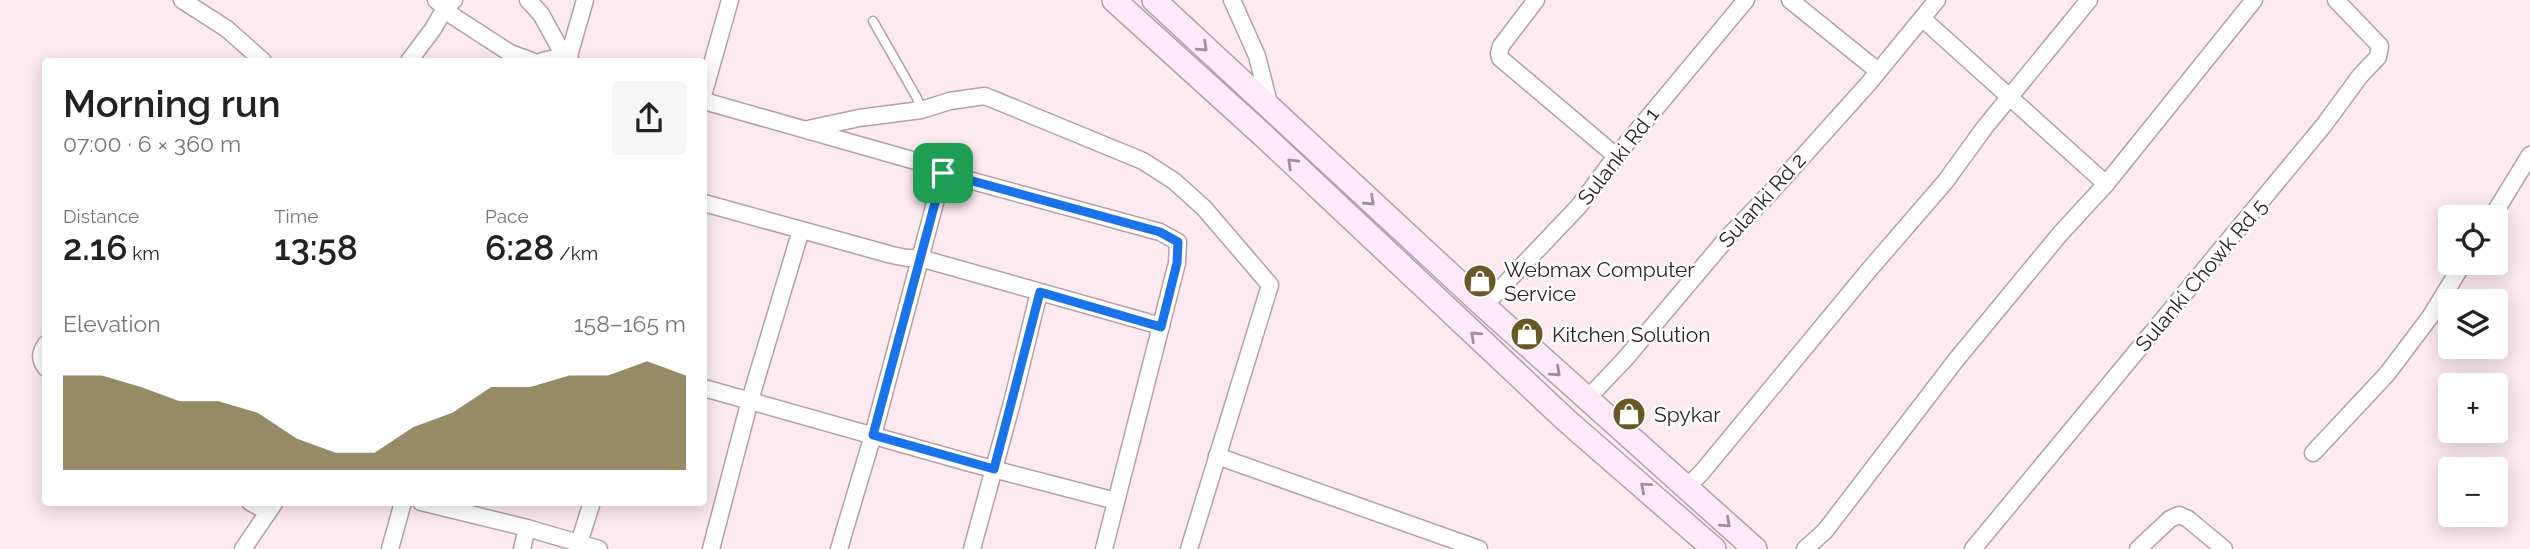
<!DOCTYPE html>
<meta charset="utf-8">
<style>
:root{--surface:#fff;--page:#f6f6f6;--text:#222;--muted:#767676;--accent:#6a5927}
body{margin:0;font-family:Raleway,sans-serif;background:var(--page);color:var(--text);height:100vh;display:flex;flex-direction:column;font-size:26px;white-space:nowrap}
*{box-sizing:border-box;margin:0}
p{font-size:23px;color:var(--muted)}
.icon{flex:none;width:38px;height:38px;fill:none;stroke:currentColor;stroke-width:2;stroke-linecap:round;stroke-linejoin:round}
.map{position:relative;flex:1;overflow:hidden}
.sheet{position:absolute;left:42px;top:58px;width:665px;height:448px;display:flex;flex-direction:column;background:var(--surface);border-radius:7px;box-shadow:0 4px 18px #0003}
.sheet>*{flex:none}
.fabs{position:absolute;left:2438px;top:205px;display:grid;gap:14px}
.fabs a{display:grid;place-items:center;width:70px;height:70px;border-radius:7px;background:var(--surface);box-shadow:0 4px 18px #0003;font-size:35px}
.pin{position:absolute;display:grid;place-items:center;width:60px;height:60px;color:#fff;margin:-30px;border-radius:14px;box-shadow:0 4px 10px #0006}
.round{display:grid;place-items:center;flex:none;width:74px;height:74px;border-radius:7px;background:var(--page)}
.summary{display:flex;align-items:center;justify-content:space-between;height:119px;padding:0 21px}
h1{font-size:38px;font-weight:600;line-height:52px}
.figures{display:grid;grid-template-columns:repeat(3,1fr);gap:10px;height:119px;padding:7px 21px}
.figures div{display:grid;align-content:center}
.figures b{font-size:35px;font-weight:600}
.figures small{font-size:19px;font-weight:400}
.figures p{font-size:19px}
.chart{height:196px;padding:14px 21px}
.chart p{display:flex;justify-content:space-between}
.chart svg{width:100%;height:126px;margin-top:7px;fill:var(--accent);opacity:.7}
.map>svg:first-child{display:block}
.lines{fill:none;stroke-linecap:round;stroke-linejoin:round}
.service-casing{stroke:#b59fa8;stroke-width:11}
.minor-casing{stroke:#b59fa8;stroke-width:19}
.secondary-casing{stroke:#b59fa8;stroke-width:26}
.service{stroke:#fff;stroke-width:8}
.minor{stroke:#fff;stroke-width:16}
.secondary{stroke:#fde9fa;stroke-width:23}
.oneway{stroke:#9e8f9a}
.route-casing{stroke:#fff;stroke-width:14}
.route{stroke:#1a73e8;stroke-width:9}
.labels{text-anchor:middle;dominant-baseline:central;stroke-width:5;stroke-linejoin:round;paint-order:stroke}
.street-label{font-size:21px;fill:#2a2225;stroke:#fff}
.poi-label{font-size:21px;fill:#2a2225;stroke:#fff;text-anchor:start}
</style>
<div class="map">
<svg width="2530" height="549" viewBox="0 0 2530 549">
<rect width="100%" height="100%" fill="#fdeaf1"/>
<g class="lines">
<defs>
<path id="service" d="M873,21L917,98L921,110"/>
<g id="minor">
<path d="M182,0L227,29L263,61"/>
<path d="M454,0L445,8L453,16L510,53L532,61"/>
<path d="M528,0L541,14L564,56L542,61"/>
<path d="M1232,0L1257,56L1270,107"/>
<path d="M1536,0L1501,46L1499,53L1500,58L1616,156"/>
<path d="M1790,0L1878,71"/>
<path d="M1923,19L2106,184"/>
<path d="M409,61L433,29L445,8L436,0"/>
<path d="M571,61L568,59L585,0"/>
<path d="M704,92L730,0"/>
<path d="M704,101L919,162L943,173L1160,232L1178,242L1177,263L1104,549"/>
<path d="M808,129L859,118L921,110L950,101L985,96L1143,161L1174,181L1204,208L1270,285L1189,549"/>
<path d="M704,203L892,255L907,258H920L1161,326"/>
<path d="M2492,217L2530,155"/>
<path d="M1484,306L1579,206L1616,156L1746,0"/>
<path d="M46,344C40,353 39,359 46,368"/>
<path d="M704,388L970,463L1116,501"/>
<path d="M1587,399L1625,359L1728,237L1771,192L1868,84L1937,0"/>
<path d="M2313,453L2387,374L2430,317L2464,262"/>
<path d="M1217,456L1479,549"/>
<path d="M1687,487L1702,472L1869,270L1945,182L1985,127L2089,0"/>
<path d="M250,502L268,512"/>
<path d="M421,502L527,528"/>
<path d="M579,543L592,502"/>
<path d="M243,549L275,502"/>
<path d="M390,549L403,502"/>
<path d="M522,549L527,528L599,549"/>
<path d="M711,549L750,400L801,230"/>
<path d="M839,549L873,435L943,173"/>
<path d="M972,549L1013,399L1039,292"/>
<path d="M1805,549L1825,531L1956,360L2060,234L2106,184L2254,0"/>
<path d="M1973,549L2324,125L2360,76L2378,57L2380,46L2336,0"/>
<path d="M2138,549L2170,519L2179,515L2188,519L2224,549"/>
</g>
<g id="secondary">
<path d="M1114,0L1265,137L1567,421L1714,549"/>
<path d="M1154,0L1484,306L1755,549"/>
</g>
</defs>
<use href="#service" class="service-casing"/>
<use href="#minor" class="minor-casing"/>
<use href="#secondary" class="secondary-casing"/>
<use href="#service" class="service"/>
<use href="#minor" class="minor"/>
<use href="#secondary" class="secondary"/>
</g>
<defs><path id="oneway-chevron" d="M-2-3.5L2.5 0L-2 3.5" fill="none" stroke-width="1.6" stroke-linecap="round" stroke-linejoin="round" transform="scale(1.75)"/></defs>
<g class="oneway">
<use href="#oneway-chevron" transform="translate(1203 47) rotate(43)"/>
<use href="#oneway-chevron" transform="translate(1292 163) rotate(-136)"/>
<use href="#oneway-chevron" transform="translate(1370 201) rotate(43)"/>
<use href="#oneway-chevron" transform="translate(1475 336) rotate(-137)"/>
<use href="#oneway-chevron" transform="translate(1556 372) rotate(42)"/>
<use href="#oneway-chevron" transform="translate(1645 487) rotate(-139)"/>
<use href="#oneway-chevron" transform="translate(1726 523) rotate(42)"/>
</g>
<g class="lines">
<defs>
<path id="route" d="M943,173L1160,232L1178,242L1177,263L1161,327L1040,292L994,469L873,435Z"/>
</defs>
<use href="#route" class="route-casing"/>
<use href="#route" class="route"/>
</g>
<defs>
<symbol id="shop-disc" viewBox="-11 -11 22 22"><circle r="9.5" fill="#6a5927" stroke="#fff"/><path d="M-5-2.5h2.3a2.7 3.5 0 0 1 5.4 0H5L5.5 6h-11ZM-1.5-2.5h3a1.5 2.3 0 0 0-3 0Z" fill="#fff"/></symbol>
</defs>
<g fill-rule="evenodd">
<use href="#shop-disc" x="1461" y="262" width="38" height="38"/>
<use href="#shop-disc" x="1508" y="315" width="38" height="38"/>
<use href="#shop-disc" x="1610" y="395" width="38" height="38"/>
</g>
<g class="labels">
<g class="street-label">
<text transform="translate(1618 156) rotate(-52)">Sulanki Rd 1</text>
<text transform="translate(1762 200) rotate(-48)">Sulanki Rd 2</text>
<text transform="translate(2201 275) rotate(-50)">Sulanki Chowk Rd 5</text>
</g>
<g class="poi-label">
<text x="1504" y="269">Webmax Computer<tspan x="1504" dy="24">Service</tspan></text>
<text x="1552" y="334">Kitchen Solution</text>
<text x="1654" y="414">Spykar</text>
</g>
</g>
</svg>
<div class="fabs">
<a><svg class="icon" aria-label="locate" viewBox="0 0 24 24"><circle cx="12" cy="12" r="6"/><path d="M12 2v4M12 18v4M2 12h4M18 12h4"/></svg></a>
<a><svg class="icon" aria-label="layers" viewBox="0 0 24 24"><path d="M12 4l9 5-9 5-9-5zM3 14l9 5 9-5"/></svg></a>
<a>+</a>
<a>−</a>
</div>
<div class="pin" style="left:943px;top:173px;background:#1e9e55"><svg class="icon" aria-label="arrive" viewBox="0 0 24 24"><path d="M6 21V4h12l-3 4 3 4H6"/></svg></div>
<section class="sheet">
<div class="summary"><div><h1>Morning run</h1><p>07:00 · 6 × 360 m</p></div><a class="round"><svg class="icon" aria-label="share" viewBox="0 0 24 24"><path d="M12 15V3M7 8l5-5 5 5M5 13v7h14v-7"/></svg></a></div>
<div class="figures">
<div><p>Distance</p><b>2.16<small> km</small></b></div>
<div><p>Time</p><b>13:58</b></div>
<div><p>Pace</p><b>6:28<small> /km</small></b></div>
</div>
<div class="chart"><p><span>Elevation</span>158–165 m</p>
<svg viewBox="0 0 160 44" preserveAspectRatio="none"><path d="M0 44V11L10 11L20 15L30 20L40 20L50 24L60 33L70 38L80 38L90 29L100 24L110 15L120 15L130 11L140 11L150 6L160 11V44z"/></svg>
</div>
</section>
</div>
